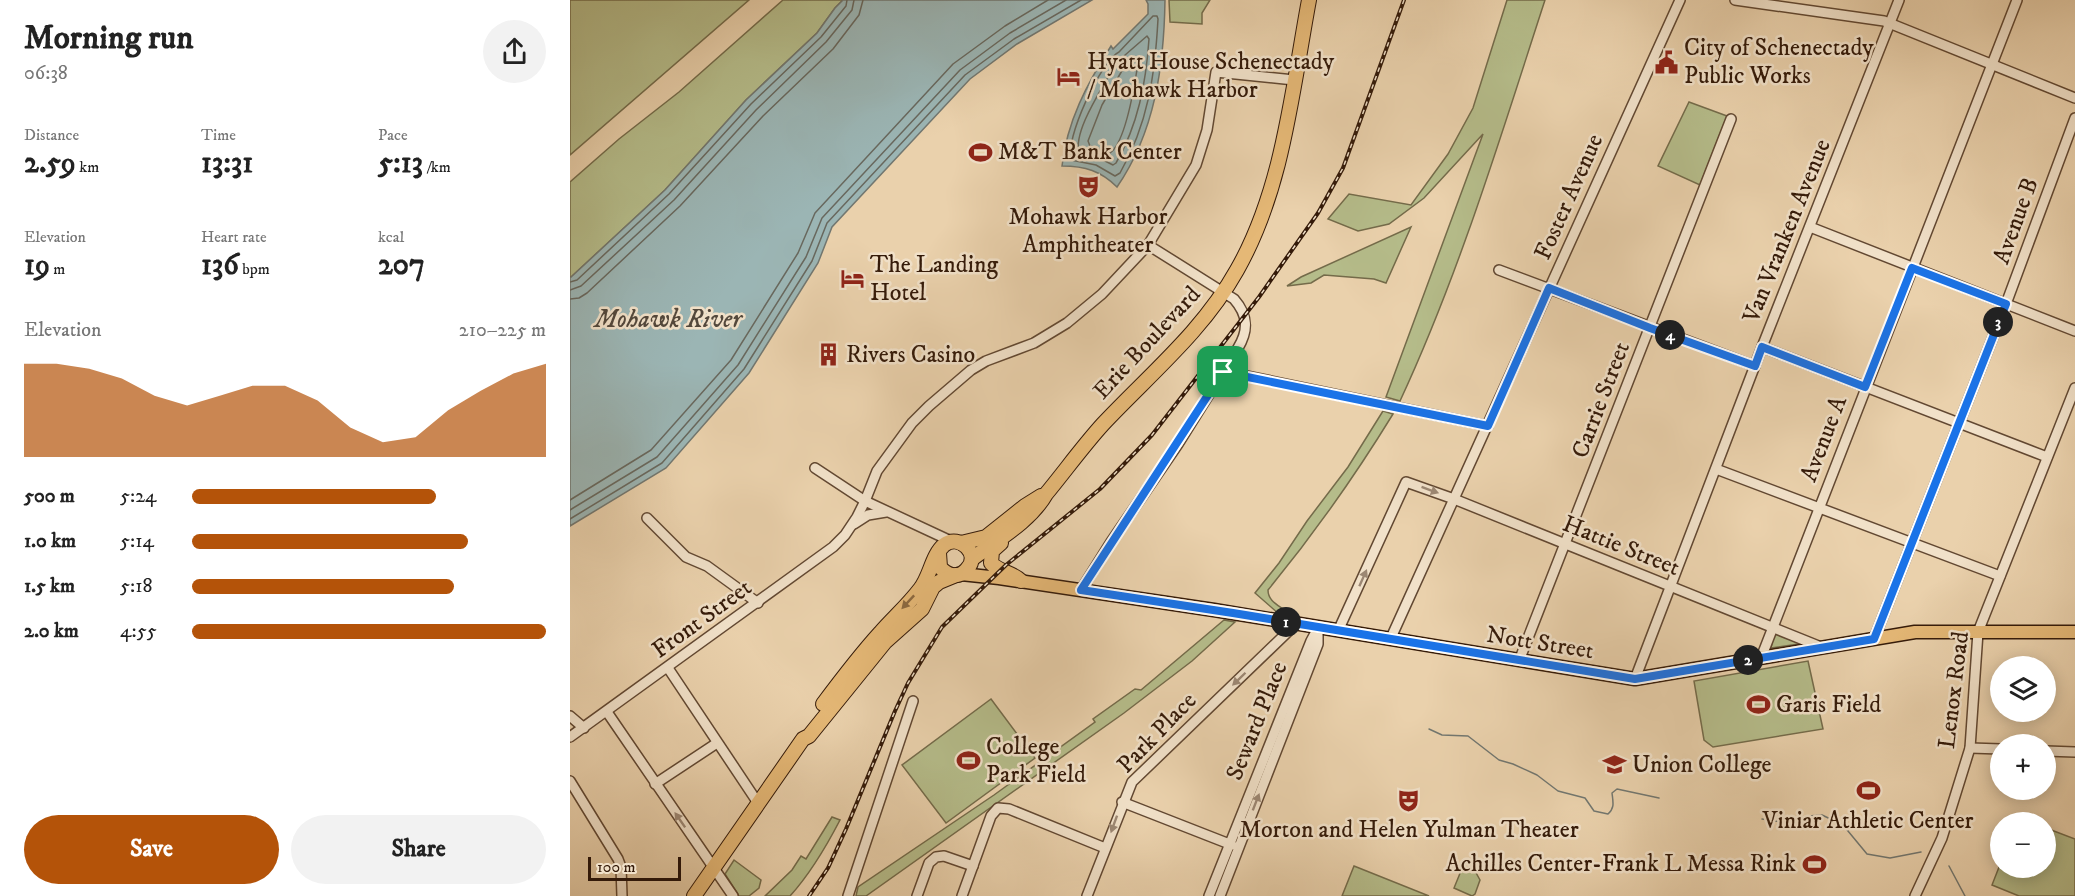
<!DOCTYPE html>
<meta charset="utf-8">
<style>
:root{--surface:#fff;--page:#f2f2f2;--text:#222;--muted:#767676;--accent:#b45309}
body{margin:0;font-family:"IM FELL DW Pica",serif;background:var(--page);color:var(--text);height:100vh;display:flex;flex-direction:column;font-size:22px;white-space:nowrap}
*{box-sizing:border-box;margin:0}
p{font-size:20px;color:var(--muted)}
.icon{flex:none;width:33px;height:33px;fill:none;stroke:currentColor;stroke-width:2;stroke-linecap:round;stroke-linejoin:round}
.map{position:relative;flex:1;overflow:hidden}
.drawer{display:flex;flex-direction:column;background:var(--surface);width:570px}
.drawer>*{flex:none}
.controls{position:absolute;left:1420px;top:656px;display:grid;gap:12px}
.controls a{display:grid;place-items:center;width:66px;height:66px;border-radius:50%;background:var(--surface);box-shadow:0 3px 15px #0003;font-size:30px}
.scale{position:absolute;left:18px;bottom:15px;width:93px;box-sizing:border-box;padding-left:6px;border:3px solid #341a09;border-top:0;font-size:16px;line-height:21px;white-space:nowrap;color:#341a09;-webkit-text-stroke:4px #f1e1c9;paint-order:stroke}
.pin{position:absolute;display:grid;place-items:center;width:51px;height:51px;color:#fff;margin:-26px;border-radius:12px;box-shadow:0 3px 9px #0006}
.km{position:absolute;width:30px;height:30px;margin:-15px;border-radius:50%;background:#222;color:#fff;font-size:16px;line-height:30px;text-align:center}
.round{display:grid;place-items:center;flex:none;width:63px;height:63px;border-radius:32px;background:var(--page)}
.overview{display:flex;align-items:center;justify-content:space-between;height:102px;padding:0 24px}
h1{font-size:33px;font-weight:700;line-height:45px}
.figures{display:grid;grid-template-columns:repeat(3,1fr);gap:9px;height:102px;padding:6px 24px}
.figures div{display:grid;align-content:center}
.figures b{font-size:30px;font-weight:700}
.figures small{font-size:16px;font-weight:400}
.figures p{font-size:16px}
.chart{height:168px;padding:12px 24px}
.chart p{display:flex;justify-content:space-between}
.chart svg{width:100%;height:108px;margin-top:6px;fill:var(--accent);opacity:.7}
.button{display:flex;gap:12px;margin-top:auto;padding:12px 24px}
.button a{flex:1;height:69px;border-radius:36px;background:var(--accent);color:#fff;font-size:24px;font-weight:700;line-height:69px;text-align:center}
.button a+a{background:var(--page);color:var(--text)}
ul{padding:0 24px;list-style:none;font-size:20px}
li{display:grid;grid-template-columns:96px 72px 1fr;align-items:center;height:45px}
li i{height:15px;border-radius:8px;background:var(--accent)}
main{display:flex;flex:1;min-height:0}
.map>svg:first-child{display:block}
.green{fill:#b5bc8a;stroke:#746b4a;stroke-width:1.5}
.water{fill:#9bb5b4;stroke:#727770;stroke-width:1.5}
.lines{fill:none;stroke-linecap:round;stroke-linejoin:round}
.shore{stroke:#68685e;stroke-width:1.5}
.stream{stroke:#727770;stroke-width:1.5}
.minor-casing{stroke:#624832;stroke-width:12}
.major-casing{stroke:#341a09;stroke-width:15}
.highway-casing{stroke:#341a09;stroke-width:16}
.minor{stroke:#f1e1c9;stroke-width:9}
.major{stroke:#e5b876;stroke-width:12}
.highway{stroke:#e5b876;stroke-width:14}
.rail-casing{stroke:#341a09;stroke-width:4}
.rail{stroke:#f1e1c9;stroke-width:1.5;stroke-dasharray:4.5;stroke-linecap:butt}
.oneway{fill:#9c8773}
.oneway2{fill:#8c6940}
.route-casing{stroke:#fff;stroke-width:12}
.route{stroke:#1a73e8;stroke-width:8}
.labels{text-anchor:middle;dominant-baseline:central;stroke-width:5;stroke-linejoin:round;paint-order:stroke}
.poi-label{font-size:24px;fill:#341a09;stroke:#f1e1c9;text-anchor:start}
.street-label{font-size:24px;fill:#341a09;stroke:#f1e1c9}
.water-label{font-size:26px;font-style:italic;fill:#53483c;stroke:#f1e1c9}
</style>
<main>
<section class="drawer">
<div class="overview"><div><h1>Morning run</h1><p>06:38</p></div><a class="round"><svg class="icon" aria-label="share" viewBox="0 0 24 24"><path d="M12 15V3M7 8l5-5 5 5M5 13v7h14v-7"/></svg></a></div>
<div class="figures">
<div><p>Distance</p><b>2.59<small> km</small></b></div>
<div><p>Time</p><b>13:31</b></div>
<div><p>Pace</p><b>5:13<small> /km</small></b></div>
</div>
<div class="figures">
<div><p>Elevation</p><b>19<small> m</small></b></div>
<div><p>Heart rate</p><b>136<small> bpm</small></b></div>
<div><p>kcal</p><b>207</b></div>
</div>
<div class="chart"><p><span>Elevation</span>210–225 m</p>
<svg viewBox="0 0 160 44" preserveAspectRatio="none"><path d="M0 44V6L10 6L20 8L30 12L40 19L50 23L60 19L70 15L80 15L90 21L100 32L110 38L120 36L130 25L140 17L150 10L160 6V44z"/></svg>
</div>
<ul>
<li><b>500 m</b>5:24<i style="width:69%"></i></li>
<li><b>1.0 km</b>5:14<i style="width:78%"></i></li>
<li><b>1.5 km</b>5:18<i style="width:74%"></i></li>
<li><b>2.0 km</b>4:55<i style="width:100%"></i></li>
</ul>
<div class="button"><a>Save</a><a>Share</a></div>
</section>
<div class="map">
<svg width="1505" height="896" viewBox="0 0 1505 896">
<rect width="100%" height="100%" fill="#ead1ac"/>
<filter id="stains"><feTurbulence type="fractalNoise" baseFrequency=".00333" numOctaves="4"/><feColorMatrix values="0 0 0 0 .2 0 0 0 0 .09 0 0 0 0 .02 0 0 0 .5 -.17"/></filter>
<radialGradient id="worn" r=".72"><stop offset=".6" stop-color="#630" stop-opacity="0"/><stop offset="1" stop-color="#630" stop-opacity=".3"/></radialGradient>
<g class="green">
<path d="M0,0H179L0,155Z"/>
<path d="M213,0H273L265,8L247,33L176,100L95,190L0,278V182L49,139L109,92Z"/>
<path d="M599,0H640L632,13V24L600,22Z"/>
<path d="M937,0H975C931,135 890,272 830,401L816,397L913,134L854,198L819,224L788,231L758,219L779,194L841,205L878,154L903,108Z"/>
<path d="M1119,102L1157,116L1130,185L1088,166Z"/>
<path d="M841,227L816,283L804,279L754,275L741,283L717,286L731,277Z"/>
<path d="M813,411L823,414C785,476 744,534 698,590C698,601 708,605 716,611V615L709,614L685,593L709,563L737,521L778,467Z"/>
<path d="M654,620L665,622L622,661L554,713L296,896H286L288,887L424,795L525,722L523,719L565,689L571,690Z"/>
<path d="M1204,632L1229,642V644L1201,648Z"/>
<path d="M1238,661L1253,729L1143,747L1134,740L1124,681Z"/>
<path d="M421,699L465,758L376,823L332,765Z"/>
<path d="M262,817L270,820C256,847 241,873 220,896H195L222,870L231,856L236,859Z"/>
<path d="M1476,828L1505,839V896H1449L1422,885L1431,862V867H1476Z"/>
<path d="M164,860L191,880L189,888L179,896H169L155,874Z"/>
<path d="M784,866L859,896H772Z"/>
<path d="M893,866L905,871L910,880L905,894L902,896L884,888Z"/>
</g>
<g class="water">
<path d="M273,0H522L447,44L400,79L262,227L248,263L179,373L96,468L0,526V278L95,190L176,100L247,33L265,8Z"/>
<path d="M576,0H595C594,66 585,132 547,187C531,171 515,166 492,166C497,121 517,84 541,46L543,49L578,14V4Z"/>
</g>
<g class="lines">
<g class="shore">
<path d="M583,16H587L588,19C585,75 578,124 550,173L545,176L526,165L501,160C494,141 531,60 549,52Z"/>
<path d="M577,36L579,39C576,83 568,125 546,163L543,165L529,158L509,153C503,131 532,89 542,70L547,62Z"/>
<path d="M564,61L568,63C565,83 556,142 540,153L520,146L518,141L532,105L553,69Z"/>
<path d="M0,282L7,280L99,194L181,104L251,37L276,6L277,0"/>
<path d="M0,290L11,286L104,200L186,110L256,42L282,10L284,0"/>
<path d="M0,299L9,298L17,293L110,206L193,116L263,49L289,15L293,0"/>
<path d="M0,500L81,450L161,360L228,253L245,213L383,64L435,26L478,0"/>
<path d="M0,510L87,457L168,365L236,257L252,218L390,70L440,33L496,0"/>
<path d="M0,519L92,463L174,369L242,261L257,223L395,75L444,39L511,0"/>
</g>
<g class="stream">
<path d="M859,729L872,735L898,736L929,760L943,764L967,775L988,791L1015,798L1024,811L1038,814C1045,808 1043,802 1042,793L1047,789L1089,798"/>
<path d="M1192,819L1212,822L1238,816L1252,815L1273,825L1297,854L1320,858L1351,852"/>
<path d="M1379,866L1395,896"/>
</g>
<defs>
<g id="minor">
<path d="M1165,0L1314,21L1505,98"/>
<path d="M1240,227L1505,331"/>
<path d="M929,270L1185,366"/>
<path d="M1192,347L1477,457"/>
<path d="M653,371L918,426"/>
<path d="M245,468L295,501L383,542"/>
<path d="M1146,469L1430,576"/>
<path d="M77,518L116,557L137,566L188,603"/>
<path d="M284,524L298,515L316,512"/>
<path d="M511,590L541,542L608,444L668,348C679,330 678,315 664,299L578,245"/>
<path d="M768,631L836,482L884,499L1251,647"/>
<path d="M1304,639L1436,304L1505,118"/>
<path d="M820,640L1110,0"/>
<path d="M1191,658L1447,0"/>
<path d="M949,661L1161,119"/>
<path d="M98,668L188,803"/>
<path d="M1065,679L1192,347L1329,0"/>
<path d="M37,712L163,896"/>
<path d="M0,716L14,728"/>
<path d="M0,737L263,547L275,535L287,517L295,501L307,471L342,423L359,406L401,370L416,361L464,343L497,323L532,294L578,245L626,165L637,130L646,72L724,80"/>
<path d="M1400,748L1431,749"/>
<path d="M1476,751L1505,752"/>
<path d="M0,781L48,859L51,867L52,896"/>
<path d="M85,784L147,743"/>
<path d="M552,802L662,845"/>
<path d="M278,896L343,701"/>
<path d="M347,896L359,863L366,857L374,856L403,866"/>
<path d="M392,896L421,816L428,808L439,809L535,848"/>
<path d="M517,896L562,782L726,624"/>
<path d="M639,896L741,641L748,628"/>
<path d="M650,896L748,644V629"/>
<path d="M1345,896L1372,838L1400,748L1408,632L1505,388"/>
</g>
<path id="major" d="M391,574L429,578L644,610L1065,679L1345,632H1505"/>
<g id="highway">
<path d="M391,543L416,537L455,506L471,496"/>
<path d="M431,543L422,551L421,563C429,572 442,572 451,581"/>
<path d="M402,559C427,540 460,522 476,494C495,471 513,446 533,424C580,374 633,331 667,270C713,189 722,91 739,0"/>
<path d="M253,704C271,680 289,656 310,633C323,618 338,605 350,589C360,577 362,555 374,545C390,533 411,555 397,569C389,579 377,576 370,567L369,553"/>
<path d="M124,896L233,739L239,736L315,642L352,609L363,587L369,582L386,575"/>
</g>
</defs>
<use href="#minor" class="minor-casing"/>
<use href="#major" class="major-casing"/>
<use href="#highway" class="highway-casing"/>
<use href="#minor" class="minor"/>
<use href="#major" class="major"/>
<use href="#highway" class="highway"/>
<defs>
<path id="rail" d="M239,896L258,868L276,829L325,711L338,683L372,627L436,565L530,489L582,435L689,297L748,213L773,168L834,0"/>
</defs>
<use href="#rail" class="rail-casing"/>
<use href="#rail" class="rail"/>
</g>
<defs><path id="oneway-solid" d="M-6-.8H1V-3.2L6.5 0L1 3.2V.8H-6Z" transform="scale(1.5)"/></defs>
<g class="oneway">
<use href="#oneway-solid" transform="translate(860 490) rotate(20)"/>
<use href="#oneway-solid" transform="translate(793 578) rotate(-66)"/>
<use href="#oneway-solid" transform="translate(669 679) rotate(136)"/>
<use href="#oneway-solid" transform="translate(686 802) rotate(-69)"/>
<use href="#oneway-solid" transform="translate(110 820) rotate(-125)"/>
<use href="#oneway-solid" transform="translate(544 824) rotate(110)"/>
</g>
<use class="oneway2" href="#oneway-solid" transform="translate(338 602) rotate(133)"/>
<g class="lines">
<defs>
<path id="route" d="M1342,268L1436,304L1304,639L1065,679L663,613L511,590L653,372L918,426L979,288L1080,328L1185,366L1192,347L1295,387Z"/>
</defs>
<use href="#route" class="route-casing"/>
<use href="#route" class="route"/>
</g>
<defs>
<symbol id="civic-bare" viewBox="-9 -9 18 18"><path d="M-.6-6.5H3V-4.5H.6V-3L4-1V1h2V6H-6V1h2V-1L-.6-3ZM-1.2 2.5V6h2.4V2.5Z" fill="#8f2418" stroke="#f1e1c9" stroke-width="2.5" paint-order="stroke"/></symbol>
<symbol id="hotel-bare" viewBox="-9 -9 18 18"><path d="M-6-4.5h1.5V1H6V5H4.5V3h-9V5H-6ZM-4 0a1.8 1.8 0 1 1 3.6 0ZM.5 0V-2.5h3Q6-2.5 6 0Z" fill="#8f2418" stroke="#f1e1c9" stroke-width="2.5" paint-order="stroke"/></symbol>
<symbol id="stadium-bare" viewBox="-9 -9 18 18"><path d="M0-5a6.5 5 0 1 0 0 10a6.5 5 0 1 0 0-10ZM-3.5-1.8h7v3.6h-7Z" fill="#8f2418" stroke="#f1e1c9" stroke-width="2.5" paint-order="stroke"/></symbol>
<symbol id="theatre-bare" viewBox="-9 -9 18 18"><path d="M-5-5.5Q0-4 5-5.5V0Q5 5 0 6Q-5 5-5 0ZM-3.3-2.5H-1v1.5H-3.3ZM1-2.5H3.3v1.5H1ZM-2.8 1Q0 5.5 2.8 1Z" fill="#8f2418" stroke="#f1e1c9" stroke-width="2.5" paint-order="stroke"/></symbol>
<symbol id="building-bare" viewBox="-9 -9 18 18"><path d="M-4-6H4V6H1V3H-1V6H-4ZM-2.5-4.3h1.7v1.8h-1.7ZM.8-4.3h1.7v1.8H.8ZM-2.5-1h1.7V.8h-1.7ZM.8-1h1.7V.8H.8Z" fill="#8f2418" stroke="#f1e1c9" stroke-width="2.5" paint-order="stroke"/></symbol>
<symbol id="university-bare" viewBox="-9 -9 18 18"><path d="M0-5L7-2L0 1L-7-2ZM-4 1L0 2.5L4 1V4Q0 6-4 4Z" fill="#8f2418" stroke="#f1e1c9" stroke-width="2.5" paint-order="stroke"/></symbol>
</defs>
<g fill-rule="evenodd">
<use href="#civic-bare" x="1080" y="46" width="33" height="33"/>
<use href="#hotel-bare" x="482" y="60" width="33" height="33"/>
<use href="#stadium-bare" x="394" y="136" width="33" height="33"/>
<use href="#theatre-bare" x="502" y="170" width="33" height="33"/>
<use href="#hotel-bare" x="266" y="262" width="33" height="33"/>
<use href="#building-bare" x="242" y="338" width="33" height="33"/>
<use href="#stadium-bare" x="1172" y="688" width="33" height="33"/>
<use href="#stadium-bare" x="382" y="744" width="33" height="33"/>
<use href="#university-bare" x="1028" y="748" width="33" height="33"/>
<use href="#stadium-bare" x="1282" y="774" width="33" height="33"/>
<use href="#theatre-bare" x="822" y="784" width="33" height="33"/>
<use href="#stadium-bare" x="1228" y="848" width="33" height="33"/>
</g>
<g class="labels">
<g class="poi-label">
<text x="1114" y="48">City of Schenectady<tspan x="1114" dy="28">Public Works</tspan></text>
<text x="517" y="62">Hyatt House Schenectady<tspan x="517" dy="28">/ Mohawk Harbor</tspan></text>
<text x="428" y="152">M&amp;T Bank Center</text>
<text x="518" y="217" text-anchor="middle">Mohawk Harbor<tspan x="518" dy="28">Amphitheater</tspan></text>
<text x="300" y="265">The Landing<tspan x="300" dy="28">Hotel</tspan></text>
<text x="276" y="355">Rivers Casino</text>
<text x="1206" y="705">Garis Field</text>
<text x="416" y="747">College<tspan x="416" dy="28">Park Field</tspan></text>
<text x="1062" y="765">Union College</text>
<text x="1298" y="821" text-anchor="middle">Viniar Athletic Center</text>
<text x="839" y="830" text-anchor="middle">Morton and Helen Yulman Theater</text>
<text x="1226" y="864" text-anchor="end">Achilles Center-Frank L Messa Rink</text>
</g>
<g class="street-label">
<text transform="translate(999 197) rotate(-66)">Foster Avenue</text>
<text transform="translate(1446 221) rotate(-70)">Avenue B</text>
<text transform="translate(1217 231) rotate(-68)">Van Vranken Avenue</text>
<text transform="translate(577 343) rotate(-47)">Erie Boulevard</text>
<text transform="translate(1031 400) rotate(-69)">Carrie Street</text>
<text transform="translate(1254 439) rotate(-69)">Avenue A</text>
<text transform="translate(1051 546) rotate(22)">Hattie Street</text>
<text transform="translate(132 619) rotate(-36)">Front Street</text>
<text transform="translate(970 643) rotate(9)">Nott Street</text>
<text transform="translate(1384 690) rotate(-83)">Lenox Road</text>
<text transform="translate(687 721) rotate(-68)">Seward Place</text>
<text transform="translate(587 733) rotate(-46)">Park Place</text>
</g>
<g class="water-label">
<text x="98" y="319">Mohawk River</text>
</g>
</g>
<rect width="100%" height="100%" filter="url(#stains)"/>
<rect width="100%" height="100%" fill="url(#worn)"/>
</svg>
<div class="controls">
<a><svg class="icon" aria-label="layers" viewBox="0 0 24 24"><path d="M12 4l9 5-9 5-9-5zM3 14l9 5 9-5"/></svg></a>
<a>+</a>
<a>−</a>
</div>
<div class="scale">100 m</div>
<div class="pin" style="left:653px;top:372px;background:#1e9e55"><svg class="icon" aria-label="arrive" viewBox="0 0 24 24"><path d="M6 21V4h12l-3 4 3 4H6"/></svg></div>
<b class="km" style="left:716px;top:622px">1</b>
<b class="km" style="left:1178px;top:660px">2</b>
<b class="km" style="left:1428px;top:322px">3</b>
<b class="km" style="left:1100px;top:335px">4</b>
</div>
</main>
